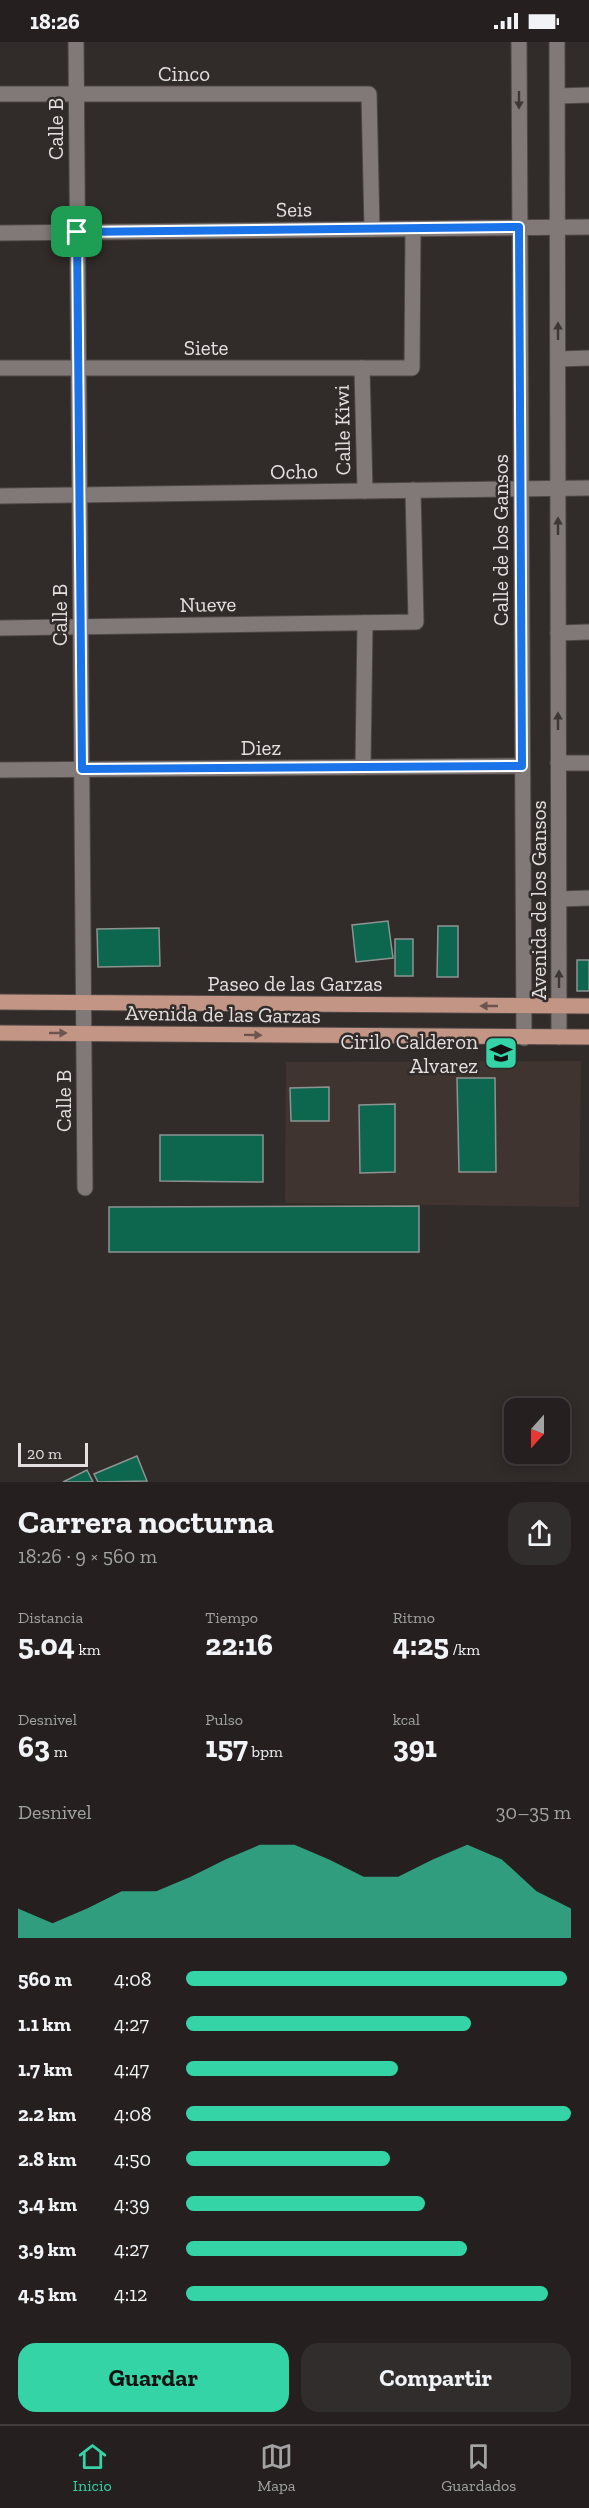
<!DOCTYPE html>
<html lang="es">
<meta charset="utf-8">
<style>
:root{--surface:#25201f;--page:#312d2c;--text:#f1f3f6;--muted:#a3a3a4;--line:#423e3d;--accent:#35d4a7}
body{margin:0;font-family:"Zilla Slab",serif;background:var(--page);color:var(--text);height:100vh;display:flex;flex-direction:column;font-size:22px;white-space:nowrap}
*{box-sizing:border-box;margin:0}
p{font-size:20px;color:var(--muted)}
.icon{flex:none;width:33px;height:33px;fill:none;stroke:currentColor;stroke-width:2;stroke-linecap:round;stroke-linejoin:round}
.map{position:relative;height:1440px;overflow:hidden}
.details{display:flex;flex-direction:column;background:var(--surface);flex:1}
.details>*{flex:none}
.needle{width:39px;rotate:201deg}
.tools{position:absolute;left:504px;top:1356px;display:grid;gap:12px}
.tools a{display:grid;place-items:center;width:66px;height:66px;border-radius:12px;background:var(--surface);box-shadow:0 3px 15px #0003,0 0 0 2px var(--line);font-size:30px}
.scale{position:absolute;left:18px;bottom:15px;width:70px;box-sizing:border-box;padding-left:6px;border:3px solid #e4e0df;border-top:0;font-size:16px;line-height:21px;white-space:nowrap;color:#e4e0df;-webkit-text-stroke:4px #312b29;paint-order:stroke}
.pin{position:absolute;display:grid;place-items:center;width:51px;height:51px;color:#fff;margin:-26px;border-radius:12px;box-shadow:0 3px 9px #0006}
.round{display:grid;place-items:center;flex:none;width:63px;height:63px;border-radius:18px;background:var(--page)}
.headline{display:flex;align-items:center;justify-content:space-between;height:102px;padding:0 18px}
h1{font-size:33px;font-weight:700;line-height:45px}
.metrics{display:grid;grid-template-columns:repeat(3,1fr);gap:9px;height:102px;padding:6px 18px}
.metrics div{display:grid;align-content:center}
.metrics b{font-size:30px;font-weight:700}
.metrics small{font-size:16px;font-weight:400}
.metrics p{font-size:16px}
.chart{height:168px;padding:12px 18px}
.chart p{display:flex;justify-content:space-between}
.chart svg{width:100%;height:108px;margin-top:6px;fill:var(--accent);opacity:.7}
.primary-button{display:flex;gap:12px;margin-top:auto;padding:12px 18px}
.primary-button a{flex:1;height:69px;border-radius:18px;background:var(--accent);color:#111;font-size:24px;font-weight:700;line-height:69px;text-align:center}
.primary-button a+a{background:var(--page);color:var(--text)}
ul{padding:0 18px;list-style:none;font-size:20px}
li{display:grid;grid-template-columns:96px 72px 1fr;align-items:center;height:45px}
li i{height:15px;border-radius:8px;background:var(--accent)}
.status{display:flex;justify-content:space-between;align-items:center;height:42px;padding:0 30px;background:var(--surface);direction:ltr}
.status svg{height:16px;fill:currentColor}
.tabs{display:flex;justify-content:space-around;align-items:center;height:84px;border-top:2px solid var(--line);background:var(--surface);font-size:16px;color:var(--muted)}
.tabs a{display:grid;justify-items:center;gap:3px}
.tabs .current{color:var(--accent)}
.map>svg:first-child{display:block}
.built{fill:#403431}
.building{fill:#0d664e;stroke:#8c9491;stroke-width:1.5}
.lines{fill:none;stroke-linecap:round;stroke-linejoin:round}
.minor-casing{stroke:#4e4847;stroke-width:17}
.major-casing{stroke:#4e4847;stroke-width:17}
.minor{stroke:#807977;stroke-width:15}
.major{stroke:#c39585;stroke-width:15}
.oneway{fill:#3d3735}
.oneway2{fill:#6b554e}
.route-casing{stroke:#fff;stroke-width:12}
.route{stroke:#1a73e8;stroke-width:8}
.labels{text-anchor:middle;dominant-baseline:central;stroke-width:5;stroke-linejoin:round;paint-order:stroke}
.street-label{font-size:21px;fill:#e4e0df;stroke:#312b29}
.poi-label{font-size:21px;fill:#e4e0df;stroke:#312b29;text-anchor:end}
</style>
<div class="status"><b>18:26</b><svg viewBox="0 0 49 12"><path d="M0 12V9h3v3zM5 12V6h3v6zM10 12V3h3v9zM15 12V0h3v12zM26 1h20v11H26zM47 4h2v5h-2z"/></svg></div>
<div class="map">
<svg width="589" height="1440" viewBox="0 0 589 1440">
<rect width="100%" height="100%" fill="#312b29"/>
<path class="built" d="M581,1019L579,1165L285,1161L286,1020Z"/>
<g class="building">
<path d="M388,879L393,916L356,920L352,883Z"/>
<path d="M438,884H458V935H437Z"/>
<path d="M159,886L160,924L98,925L97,887Z"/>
<rect x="395" y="897" width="18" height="37"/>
<rect x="577" y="918" width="12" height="31"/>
<path d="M457,1036H495L496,1130H459Z"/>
<path d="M329,1045V1079H291L290,1046Z"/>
<path d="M395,1062V1130L360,1131L359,1063Z"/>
<path d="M160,1093H263V1140L160,1139Z"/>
<path d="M419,1164V1210H109V1165Z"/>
<path d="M137,1414L147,1439L98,1440L94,1432Z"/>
<path d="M87,1428L93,1440H63Z"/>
</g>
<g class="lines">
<defs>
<g id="minor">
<path d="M76,0L85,1146"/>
<path d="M519,0L524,996"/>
<path d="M557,0L559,995"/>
<path d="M0,52H369L372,187"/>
<path d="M558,54L589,53"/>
<path d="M0,191L589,185"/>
<path d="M558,317L589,316"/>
<path d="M0,326H412L413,187"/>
<path d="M362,326L365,449"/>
<path d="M0,454L589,446"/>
<path d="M0,586L416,580L413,448"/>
<path d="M558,591L589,590"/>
<path d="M558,721H589"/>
<path d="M363,725L365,581"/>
<path d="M0,728L522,724"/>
<path d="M559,857L589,856"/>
</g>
<g id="major">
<path d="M0,960L589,964"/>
<path d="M0,991L589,995"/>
</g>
</defs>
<use href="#minor" class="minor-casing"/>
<use href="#major" class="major-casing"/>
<use href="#minor" class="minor"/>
<use href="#major" class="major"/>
</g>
<defs><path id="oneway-solid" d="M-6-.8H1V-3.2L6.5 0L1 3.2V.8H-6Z" transform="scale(1.5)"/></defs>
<g class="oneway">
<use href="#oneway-solid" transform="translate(519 58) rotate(90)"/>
<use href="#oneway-solid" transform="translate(558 289) rotate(-90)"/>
<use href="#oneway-solid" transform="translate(558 484) rotate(-90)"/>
<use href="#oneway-solid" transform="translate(558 679) rotate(-90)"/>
<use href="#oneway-solid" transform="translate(559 937) rotate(-90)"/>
</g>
<g class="oneway2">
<use href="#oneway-solid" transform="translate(489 964) rotate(-180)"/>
<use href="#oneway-solid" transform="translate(58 991)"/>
<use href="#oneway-solid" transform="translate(253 993) rotate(1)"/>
</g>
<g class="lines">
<defs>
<path id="route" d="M519,185L522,724L82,727L77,190Z"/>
</defs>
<use href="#route" class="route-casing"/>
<use href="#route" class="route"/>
</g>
<defs>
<symbol id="school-square" viewBox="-11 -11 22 22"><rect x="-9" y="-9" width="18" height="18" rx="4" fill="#35d4a7" stroke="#312b29"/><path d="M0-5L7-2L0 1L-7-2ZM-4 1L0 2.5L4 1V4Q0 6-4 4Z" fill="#111"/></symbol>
</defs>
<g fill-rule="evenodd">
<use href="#school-square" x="482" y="992" width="38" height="38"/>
</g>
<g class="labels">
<g class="street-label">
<text x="184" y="31">Cinco</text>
<text transform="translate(55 87) rotate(-90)">Calle B</text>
<text transform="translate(294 167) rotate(-1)">Seis</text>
<text x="206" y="305">Siete</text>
<text transform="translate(342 388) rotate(-91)">Calle Kiwi</text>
<text transform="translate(294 429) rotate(-1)">Ocho</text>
<text transform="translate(500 498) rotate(-90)">Calle de los Gansos</text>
<text transform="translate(208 562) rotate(-1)">Nueve</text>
<text transform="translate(59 573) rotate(-90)">Calle B</text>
<text x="261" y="705">Diez</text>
<text transform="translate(538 858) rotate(-90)">Avenida de los Gansos</text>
<text x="295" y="941">Paseo de las Garzas</text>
<text transform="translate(223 972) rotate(1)">Avenida de las Garzas</text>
<text transform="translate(63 1059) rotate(-90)">Calle B</text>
</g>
<g class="poi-label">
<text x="478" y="999">Cirilo Calderon<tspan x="478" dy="24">Alvarez</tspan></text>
</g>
</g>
</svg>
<div class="tools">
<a><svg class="needle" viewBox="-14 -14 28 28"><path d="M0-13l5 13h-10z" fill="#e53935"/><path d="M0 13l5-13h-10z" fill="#a3a3a4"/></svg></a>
</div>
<div class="scale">20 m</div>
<div class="pin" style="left:77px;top:190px;background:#1e9e55"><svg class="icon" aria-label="arrive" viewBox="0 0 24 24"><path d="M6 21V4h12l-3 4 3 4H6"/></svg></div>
</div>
<section class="details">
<div class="headline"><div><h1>Carrera nocturna</h1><p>18:26 · 9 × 560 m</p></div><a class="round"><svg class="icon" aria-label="share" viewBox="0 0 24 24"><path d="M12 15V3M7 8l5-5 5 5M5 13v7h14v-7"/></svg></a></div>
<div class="metrics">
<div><p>Distancia</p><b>5.04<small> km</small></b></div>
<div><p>Tiempo</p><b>22:16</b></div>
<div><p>Ritmo</p><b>4:25<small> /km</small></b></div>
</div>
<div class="metrics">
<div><p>Desnivel</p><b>63<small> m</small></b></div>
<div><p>Pulso</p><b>157<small> bpm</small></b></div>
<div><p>kcal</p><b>391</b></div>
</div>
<div class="chart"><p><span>Desnivel</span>30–35 m</p>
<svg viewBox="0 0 160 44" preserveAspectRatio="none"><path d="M0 44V32L10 38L20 32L30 25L40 25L50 19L60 12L70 6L80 6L90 12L100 19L110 19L120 12L130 6L140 12L150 25L160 32V44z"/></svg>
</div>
<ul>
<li><b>560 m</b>4:08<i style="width:99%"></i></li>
<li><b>1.1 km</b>4:27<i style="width:74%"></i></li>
<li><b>1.7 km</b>4:47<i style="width:55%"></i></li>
<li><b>2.2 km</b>4:08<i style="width:100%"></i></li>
<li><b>2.8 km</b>4:50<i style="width:53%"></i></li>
<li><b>3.4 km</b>4:39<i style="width:62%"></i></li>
<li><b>3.9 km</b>4:27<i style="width:73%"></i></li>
<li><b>4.5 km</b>4:12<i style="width:94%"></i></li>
</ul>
<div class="primary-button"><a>Guardar</a><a>Compartir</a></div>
</section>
<nav class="tabs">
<a class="current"><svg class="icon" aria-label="home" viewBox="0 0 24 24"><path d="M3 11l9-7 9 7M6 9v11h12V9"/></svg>Inicio</a>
<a><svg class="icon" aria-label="map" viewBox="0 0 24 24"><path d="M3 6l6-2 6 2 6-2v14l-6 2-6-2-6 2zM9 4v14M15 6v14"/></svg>Mapa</a>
<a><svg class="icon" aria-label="saved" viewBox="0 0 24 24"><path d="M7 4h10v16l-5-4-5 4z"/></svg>Guardados</a>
</nav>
